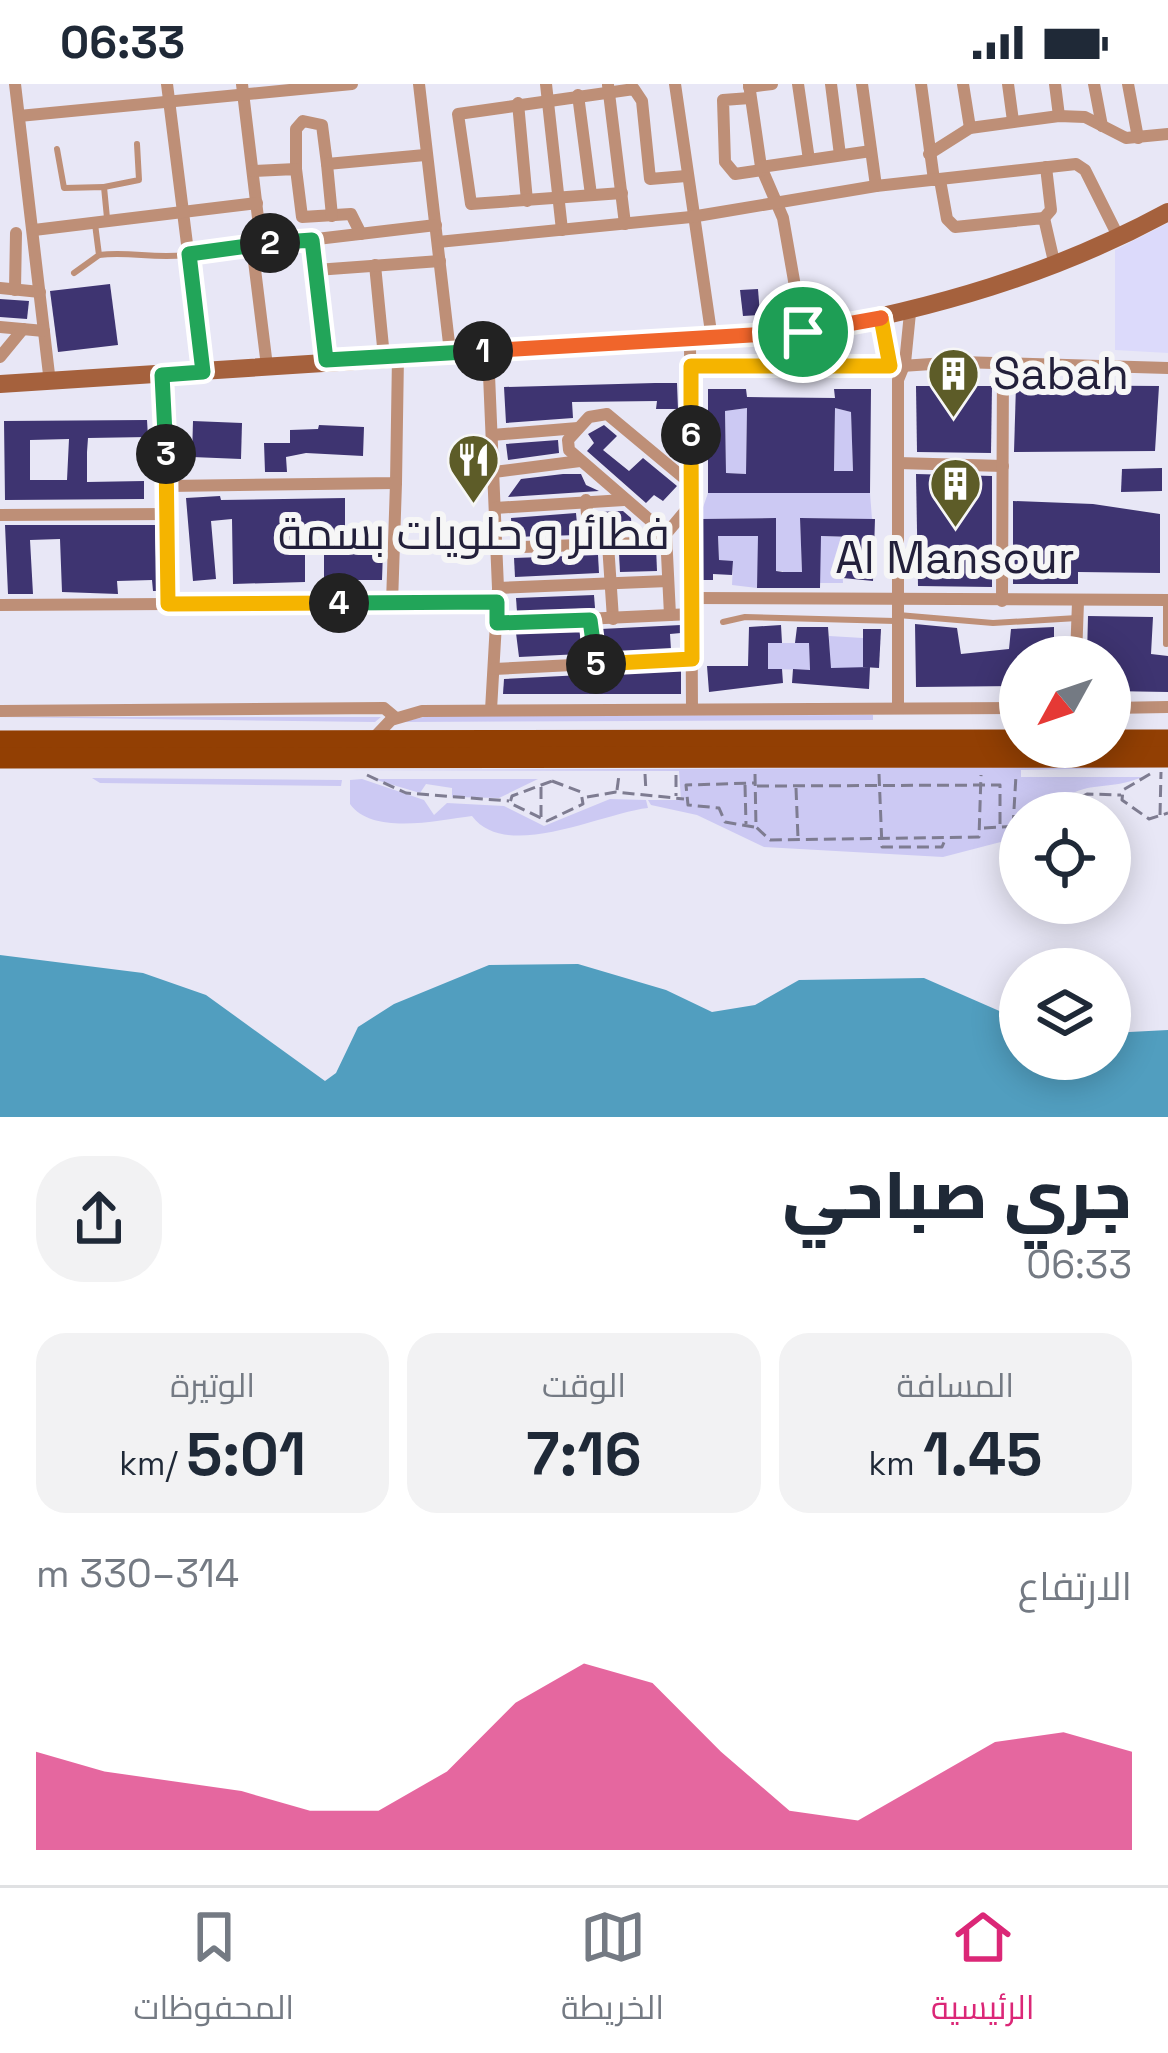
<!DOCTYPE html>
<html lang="ar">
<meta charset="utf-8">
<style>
:root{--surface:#fff;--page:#f2f2f3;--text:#1f2937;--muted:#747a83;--line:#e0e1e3;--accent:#db2777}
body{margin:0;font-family:"Space Grotesk",Cairo,sans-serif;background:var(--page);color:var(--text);direction:rtl;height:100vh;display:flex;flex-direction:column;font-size:45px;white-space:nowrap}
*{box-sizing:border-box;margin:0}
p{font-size:39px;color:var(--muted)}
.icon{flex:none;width:66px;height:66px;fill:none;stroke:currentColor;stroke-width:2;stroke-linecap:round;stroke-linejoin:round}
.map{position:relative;height:1033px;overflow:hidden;direction:ltr}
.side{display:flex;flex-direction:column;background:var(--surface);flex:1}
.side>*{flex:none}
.needle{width:78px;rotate:230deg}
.fabs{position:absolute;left:999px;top:552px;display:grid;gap:24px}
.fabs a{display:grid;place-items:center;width:132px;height:132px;border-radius:50%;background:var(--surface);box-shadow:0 6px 30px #0003;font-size:60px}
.pin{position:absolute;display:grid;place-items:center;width:102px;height:102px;color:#fff;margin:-51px;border:6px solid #fff;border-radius:50%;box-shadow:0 3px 12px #0007}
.km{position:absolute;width:60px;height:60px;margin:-30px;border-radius:50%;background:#222;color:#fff;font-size:33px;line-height:60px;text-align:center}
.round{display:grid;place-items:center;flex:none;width:126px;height:126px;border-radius:48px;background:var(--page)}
.overview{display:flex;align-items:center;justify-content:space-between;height:204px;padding:0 36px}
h1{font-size:66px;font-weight:800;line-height:90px}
.stats{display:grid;grid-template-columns:repeat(3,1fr);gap:18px;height:204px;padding:12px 36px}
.stats div{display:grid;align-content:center;border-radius:30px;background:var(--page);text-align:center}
.stats b{font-size:60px;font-weight:800}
.stats small{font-size:33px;font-weight:400}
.stats p{font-size:33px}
.chart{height:336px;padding:24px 36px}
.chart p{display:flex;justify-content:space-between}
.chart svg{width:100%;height:216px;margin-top:12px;fill:var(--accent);opacity:.7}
.status{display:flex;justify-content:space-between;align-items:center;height:84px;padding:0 60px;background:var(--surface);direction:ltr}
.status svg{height:33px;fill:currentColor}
.tab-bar{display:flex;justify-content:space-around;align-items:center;height:168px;border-top:3px solid var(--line);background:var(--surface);font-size:33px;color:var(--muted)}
.tab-bar a{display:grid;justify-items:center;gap:6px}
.tab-bar .on{color:var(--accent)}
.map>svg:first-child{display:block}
.built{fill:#dcdafb}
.green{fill:#ccc9f3}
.water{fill:#519ebf}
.building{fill:#3e3471;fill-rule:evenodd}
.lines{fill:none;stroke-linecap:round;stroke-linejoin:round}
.path{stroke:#7e7c91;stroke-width:3;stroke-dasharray:12 6;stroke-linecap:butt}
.service{stroke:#be8f77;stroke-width:6}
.minor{stroke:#be8f77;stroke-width:12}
.secondary{stroke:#a5613d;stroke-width:18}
.primary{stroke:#923f03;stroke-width:21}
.split-1-casing{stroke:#fff;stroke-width:24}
.split-2-casing{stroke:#fff;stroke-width:24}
.split-3-casing{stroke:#fff;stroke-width:24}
.split-4-casing{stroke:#fff;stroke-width:24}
.split-5-casing{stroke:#fff;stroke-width:24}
.split-6-casing{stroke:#fff;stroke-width:24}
.split-7-casing{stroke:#fff;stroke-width:24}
.split-8-casing{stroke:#fff;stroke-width:24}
.split-1{stroke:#f0652b;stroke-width:15}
.split-2{stroke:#22a559;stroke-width:15}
.split-3{stroke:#22a559;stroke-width:15}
.split-4{stroke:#f5b400;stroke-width:15}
.split-5{stroke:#22a559;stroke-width:15}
.split-6{stroke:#f5b400;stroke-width:15}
.split-7{stroke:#f5b400;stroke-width:15}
.split-8{stroke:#f0652b;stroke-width:15}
.labels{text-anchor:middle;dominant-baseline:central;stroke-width:12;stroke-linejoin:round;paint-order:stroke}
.poi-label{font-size:45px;fill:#23203b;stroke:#f6f6f6}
</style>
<div class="status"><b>06:33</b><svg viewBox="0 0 49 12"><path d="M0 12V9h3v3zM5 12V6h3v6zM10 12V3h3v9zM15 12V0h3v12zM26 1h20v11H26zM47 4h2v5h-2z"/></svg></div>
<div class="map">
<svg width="1168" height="1033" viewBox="0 0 1168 1033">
<rect width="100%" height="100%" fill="#e8e7f6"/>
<path class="built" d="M1168,139V269L1115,266V166Z"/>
<g class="green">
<path d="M747,324L746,390L726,389L725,327Z"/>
<path d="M835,324L851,328L853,387H834Z"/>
<path d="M708,409H870L872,435L800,434L802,488H793V504H782L783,487H775V434L699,435Z"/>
<path d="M760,449L757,504L732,501L733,478L719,476L718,452Z"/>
<path d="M817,452L855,453L857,478H842L843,499H820Z"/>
<path d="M829,552L863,554V584H830Z"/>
<path d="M768,559H809L810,586L768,585Z"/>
<path d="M873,631V636L403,638L428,632Z"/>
<path d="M0,633H381L375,638Z"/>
<path d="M1168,683L1021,686V693H1143C1125,700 1112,701 1094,703C1065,706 1050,729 1020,729V753L943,773L764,763L697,731L651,721L648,716H681L679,687L346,686Z"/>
<path d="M92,694L342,696L341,702L100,699Z"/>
<path d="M362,695L424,716L434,731L447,719L504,722L544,742L610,715L646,716L648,724C602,729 506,778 472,732C439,736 373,752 350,720V696Z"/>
<path d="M373,695H538L499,714L452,713V704L426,700L420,709Z"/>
</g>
<path class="water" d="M0,871L143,889L206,911L325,997L336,989L358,943L394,920L489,881L578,880L666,906L712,928L755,921L799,896L924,894L1020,936V975H1110V949L1168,946V1033H0Z"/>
<g class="building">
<path d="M110,200L118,261L58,268L50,207Z"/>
<path d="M758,205L760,231L743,232L740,206Z"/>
<path d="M0,215L29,217L27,235L0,233Z"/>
<path d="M655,299H677L678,325H656L657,317L572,318L573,334L506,339L504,303Z"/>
<path d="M1016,301L1159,302L1155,367L1014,368Z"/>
<path d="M916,302H992L991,369L917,368Z"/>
<path d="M708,305H746L747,313L835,314L834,305H871L870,409H708ZM747,324L746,390L726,389L725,327ZM835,324L851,328L853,387H834Z"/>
<path d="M147,336L148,353L88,354L87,368V398L144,397V415L5,416L4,337ZM69,355L67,396H30V356Z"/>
<path d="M193,337L242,339L241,375L192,373Z"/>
<path d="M319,341L364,343L363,372L306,369L286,373L287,388H265L264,359H290V346L318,345Z"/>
<path d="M604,341L617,352L603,366L629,387L643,374L677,402L663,417L654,411L646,419L587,367L594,359L588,350Z"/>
<path d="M558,356L559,369L508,376L506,360Z"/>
<path d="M1162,384V407L1121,408L1122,385Z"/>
<path d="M563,390H581L586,401L599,407L508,413L521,395Z"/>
<path d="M916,390L992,392V503L918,502Z"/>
<path d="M220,412L221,416L345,414V467H383L382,496H324V440H305V498L233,500L232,435L211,437L216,495L193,497L186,414Z"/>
<path d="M1013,417L1093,420L1160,430V489L1078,488V500H1013Z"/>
<path d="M623,427L631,434L632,449L599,450L597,428Z"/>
<path d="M576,429L578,451L512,453L511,434Z"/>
<path d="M776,434V487L783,488H802L800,434L875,435L873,497L843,494L842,478H857L855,453L821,452L820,504H757L758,452H718L719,476L733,477L732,491L713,490V496H702L701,435Z"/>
<path d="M5,441H155L157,507H153L152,496L117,497L118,510L62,508L60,455L30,456L33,510H8Z"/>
<path d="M656,463L657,487L620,488L619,470Z"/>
<path d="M598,471L599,489L515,493L514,474Z"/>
<path d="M594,511L595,524L517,528L516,514Z"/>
<path d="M1088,532L1153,533L1151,570L1168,572V608L1110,607V573H1087Z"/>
<path d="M915,540L957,544L961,570L1009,565L1011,545L1054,543V573H1020V602L916,603Z"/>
<path d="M681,541V549L670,550L671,566L602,569L601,545Z"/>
<path d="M781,541L782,559H768V585H782L783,599L709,608L707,582H748L749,543Z"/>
<path d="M797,543H828L831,584L870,583L869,605L792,599L793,585L810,586L809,559H795Z"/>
<path d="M863,545H881L879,584L863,583Z"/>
<path d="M580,546L581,570L519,573L516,549Z"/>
<path d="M681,586V610H503L504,595Z"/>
</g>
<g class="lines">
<g class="path">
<path d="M645,690L646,708"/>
<path d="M755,690L756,743L770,756L979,753L981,691"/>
<path d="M879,690L882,763H942L945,756"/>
<path d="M1150,690L1123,706L1122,716L1149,735L1168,729"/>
<path d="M367,691L406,709L509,717"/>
<path d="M676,691V712"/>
<path d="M552,697L581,708L583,720L547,737L510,719L512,712Z"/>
<path d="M745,701L746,740"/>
<path d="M757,702L1000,701V743"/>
<path d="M541,703V735"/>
<path d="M796,704L798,754"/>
<path d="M617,706L619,691"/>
<path d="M587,713L616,708L684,715"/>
<path d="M1050,729L1087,710L1121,711"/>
<path d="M1160,731L1161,688"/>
<path d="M754,743L725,738L719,724L688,721L686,701L755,699"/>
<path d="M1013,743L1016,691"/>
<path d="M984,744L1020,742"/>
</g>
<g class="service">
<path d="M57,65L64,104L104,103L107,134"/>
<path d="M104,103L139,96L137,60"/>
<path d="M99,171C129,167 154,175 185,171"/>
<path d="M74,189L99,171L95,140"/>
<path d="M1166,520V560"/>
<path d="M898,531L993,539L1077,534"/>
<path d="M723,538L745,533L895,537"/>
</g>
<g class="minor">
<path d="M15,0L50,299"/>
<path d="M167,0L203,288"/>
<path d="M242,0L261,159"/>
<path d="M419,0L450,268"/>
<path d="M546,0L562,146"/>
<path d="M675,0L712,255"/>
<path d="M749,0L761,83L783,134L803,248"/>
<path d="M798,0L809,76"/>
<path d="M831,0L840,71"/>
<path d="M862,0L876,102"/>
<path d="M921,0L934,96"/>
<path d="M963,0L970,44"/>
<path d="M1008,0L1013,37"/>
<path d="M1055,0L1059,32"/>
<path d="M1094,0L1102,42"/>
<path d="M1128,0L1138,54"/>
<path d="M608,1L625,140"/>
<path d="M749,3L772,0"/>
<path d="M578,11L591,111"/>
<path d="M750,14L723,16L725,78L735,90L762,86"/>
<path d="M518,19L527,117"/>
<path d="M19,32L352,0"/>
<path d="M929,70L970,44L1059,32L1085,33L1126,54L1168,50"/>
<path d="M761,83L871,67"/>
<path d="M296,85V45L303,37L322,41L327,80"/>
<path d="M253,87L296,85L302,133L351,130L361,150"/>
<path d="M940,96L947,135L955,143L1044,134L1055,182"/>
<path d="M622,109L471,120L458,30L634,5L642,17L650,95L686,92"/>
<path d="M332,132L327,80L425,71"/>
<path d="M1044,134L1051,126L1046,83"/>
<path d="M34,146L257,119"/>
<path d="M312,156L326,276"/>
<path d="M438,158L691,133L876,102L1076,80L1085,86L1119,154"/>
<path d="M252,161L267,282"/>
<path d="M189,170L436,141"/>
<path d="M375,181L384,273"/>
<path d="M316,186L440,177"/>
<path d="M0,204L40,208"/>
<path d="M15,206L16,149"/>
<path d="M885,234L892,284"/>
<path d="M0,243L44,247"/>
<path d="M690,257L692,625"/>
<path d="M488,267L498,504L491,626"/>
<path d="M0,273L23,245"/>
<path d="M691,282L842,286L961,278L1168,284"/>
<path d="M162,291L168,520L497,518"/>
<path d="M492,351L578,344"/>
<path d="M898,379L1003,382"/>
<path d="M494,388L580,377"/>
<path d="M168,402L396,399L398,272"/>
<path d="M586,416L589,459"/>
<path d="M495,424L624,416"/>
<path d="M0,431L169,430"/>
<path d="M666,450L569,366L568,356L589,333L607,330L691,400"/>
<path d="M608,460L613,535"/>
<path d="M497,464L637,459L659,447"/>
<path d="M498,504L668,497"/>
<path d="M692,514L1168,516"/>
<path d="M1002,517L1003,279"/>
<path d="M392,519L396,399"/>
<path d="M0,521L168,520"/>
<path d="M670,531L666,450L692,419"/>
<path d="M590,536L592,581"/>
<path d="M497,539L692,530"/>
<path d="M1076,573L1078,518"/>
<path d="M494,585L692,575"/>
<path d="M898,624V296L905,279L910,229"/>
<path d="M1110,624L1168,623"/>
<path d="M0,627L384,624L396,634"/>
<path d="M372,656L391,636L422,627L1020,624"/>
</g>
<path class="secondary" d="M0,300L803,248C932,225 1052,191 1168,128"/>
<g class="primary">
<path d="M1110,656H1168"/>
<path d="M0,657L1020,656"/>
<path d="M0,674L1168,673"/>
</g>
</g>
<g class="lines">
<defs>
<path id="split-1" d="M483,267L803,248"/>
<path id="split-2" d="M270,159L312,156L326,276L483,267"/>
<path id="split-3" d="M166,370L162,291L203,288L189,170L270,159"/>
<path id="split-4" d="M166,370L168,520L339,519"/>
<path id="split-5" d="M339,519L497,518V539L590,536L596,580"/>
<path id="split-6" d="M596,580L692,575L691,351"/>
<path id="split-7" d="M691,351V282H890L881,234"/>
<path id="split-8" d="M803,248L881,234"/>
</defs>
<use href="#split-1" class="split-1-casing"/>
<use href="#split-2" class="split-2-casing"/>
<use href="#split-3" class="split-3-casing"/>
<use href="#split-4" class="split-4-casing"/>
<use href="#split-5" class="split-5-casing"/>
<use href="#split-6" class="split-6-casing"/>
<use href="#split-7" class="split-7-casing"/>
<use href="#split-8" class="split-8-casing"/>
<use href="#split-1" class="split-1"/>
<use href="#split-2" class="split-2"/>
<use href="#split-3" class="split-3"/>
<use href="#split-4" class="split-4"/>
<use href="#split-5" class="split-5"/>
<use href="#split-6" class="split-6"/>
<use href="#split-7" class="split-7"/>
<use href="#split-8" class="split-8"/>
</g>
<defs>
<symbol id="building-pin" viewBox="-11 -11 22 30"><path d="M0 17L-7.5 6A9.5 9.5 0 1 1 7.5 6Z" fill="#5d5c28" stroke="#f6f6f6"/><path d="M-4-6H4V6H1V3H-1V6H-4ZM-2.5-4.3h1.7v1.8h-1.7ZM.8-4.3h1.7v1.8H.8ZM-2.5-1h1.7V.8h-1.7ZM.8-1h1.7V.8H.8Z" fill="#fff"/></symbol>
<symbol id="restaurant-pin" viewBox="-11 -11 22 30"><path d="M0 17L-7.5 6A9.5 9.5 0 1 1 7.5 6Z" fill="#5d5c28" stroke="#f6f6f6"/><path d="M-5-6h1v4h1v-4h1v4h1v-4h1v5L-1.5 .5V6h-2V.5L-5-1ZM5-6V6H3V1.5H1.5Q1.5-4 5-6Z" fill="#fff"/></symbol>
</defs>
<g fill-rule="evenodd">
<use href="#building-pin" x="924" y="260" width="59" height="81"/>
<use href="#restaurant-pin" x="444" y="346" width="59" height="81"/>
<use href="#building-pin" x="926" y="370" width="59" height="81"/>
</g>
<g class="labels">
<g class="poi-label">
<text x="993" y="289" text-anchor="start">Sabah</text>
<text x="474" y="449">فطائر و حلويات بسمة</text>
<text x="955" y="473">Al Mansour</text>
</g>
</g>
</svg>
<div class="fabs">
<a><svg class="needle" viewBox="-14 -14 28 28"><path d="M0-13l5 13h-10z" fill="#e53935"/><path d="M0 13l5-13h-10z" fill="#747a83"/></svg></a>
<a><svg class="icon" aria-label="locate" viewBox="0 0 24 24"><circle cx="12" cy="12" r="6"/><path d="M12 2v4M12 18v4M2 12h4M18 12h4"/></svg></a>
<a><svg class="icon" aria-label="layers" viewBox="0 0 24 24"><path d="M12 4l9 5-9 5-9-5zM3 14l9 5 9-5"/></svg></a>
</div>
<div class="pin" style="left:803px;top:248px;background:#1e9e55"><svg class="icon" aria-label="arrive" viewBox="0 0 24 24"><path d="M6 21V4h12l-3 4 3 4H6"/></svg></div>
<b class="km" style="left:483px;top:267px">1</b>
<b class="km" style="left:270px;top:159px">2</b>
<b class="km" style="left:166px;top:370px">3</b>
<b class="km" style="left:339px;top:519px">4</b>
<b class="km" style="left:596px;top:580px">5</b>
<b class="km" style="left:691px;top:351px">6</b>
</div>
<section class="side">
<div class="overview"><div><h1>جري صباحي</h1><p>06:33</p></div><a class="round"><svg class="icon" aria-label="share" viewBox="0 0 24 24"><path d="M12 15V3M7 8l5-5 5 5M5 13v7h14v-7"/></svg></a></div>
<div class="stats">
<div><p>المسافة</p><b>1.45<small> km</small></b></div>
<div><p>الوقت</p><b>7:16</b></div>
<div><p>الوتيرة</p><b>5:01<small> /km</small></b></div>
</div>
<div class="chart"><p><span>الارتفاع</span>314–330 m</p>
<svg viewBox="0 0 160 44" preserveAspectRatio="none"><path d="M0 44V24L10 28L20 30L30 32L40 36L50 36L60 28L70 14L80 6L90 10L100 24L110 36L120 38L130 30L140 22L150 20L160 24V44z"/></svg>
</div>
</section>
<nav class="tab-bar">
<a class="on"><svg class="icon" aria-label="home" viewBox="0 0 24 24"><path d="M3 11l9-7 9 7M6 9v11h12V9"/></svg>الرئيسية</a>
<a><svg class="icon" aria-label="map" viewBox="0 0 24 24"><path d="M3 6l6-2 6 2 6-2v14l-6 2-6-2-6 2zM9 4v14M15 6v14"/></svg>الخريطة</a>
<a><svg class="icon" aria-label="saved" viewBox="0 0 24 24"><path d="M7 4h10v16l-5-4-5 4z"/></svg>المحفوظات</a>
</nav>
